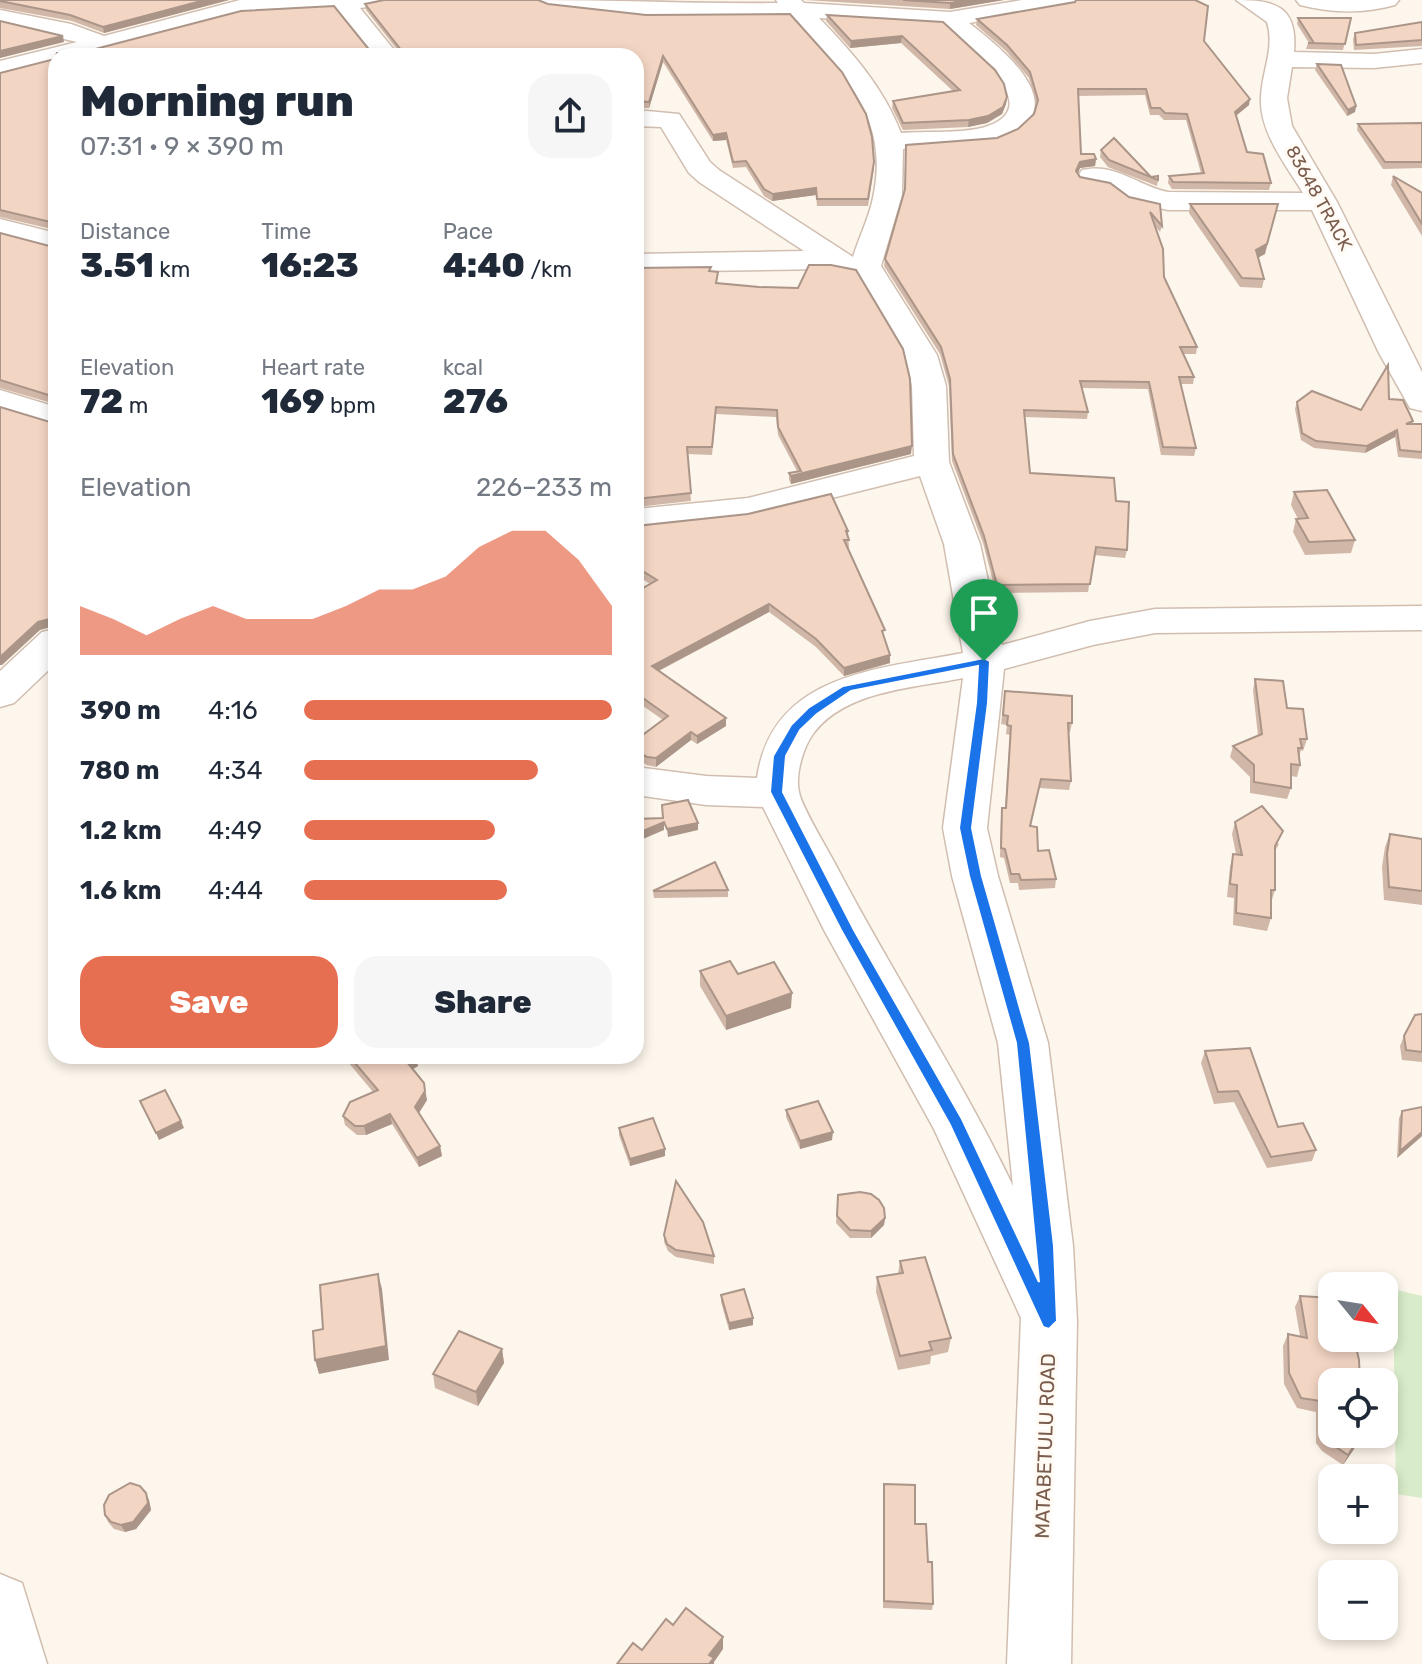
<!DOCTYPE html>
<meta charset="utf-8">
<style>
:root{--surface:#fff;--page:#f6f6f7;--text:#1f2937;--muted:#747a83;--accent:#e76f51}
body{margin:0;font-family:Rubik,sans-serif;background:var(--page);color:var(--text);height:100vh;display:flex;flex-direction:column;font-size:30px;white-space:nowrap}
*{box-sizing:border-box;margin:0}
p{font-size:26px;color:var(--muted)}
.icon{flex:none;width:44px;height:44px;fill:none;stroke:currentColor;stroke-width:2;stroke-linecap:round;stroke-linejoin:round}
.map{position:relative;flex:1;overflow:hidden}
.side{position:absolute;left:48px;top:48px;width:596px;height:1016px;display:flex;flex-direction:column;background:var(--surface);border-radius:24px;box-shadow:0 4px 12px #0003}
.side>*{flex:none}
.needle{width:52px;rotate:120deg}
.controls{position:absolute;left:1318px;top:1272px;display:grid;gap:16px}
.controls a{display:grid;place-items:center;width:80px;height:80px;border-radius:16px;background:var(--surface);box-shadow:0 4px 12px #0003;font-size:40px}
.pin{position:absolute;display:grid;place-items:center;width:68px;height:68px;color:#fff;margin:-82px -34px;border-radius:50% 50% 50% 0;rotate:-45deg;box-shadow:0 0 8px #0007}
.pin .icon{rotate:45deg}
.round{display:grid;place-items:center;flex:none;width:84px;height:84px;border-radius:24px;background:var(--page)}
.summary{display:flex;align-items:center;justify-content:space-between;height:136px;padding:0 32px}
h1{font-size:44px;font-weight:800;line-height:60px}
.stats{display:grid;grid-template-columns:repeat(3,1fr);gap:12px;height:136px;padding:8px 32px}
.stats div{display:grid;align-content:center}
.stats b{font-size:34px;font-weight:800}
.stats small{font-size:22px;font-weight:400}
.stats p{font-size:22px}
.chart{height:224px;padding:16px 32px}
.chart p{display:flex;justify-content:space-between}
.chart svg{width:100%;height:144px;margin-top:8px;fill:var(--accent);opacity:.7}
.action{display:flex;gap:16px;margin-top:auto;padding:16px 32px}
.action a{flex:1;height:92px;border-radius:24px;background:var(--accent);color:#fff;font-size:32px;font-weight:800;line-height:92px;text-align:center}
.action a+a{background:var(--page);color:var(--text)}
ul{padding:0 32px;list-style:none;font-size:26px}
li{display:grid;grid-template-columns:128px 96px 1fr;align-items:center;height:60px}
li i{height:20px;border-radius:10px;background:var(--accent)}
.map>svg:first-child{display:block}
.green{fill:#d8ecc9}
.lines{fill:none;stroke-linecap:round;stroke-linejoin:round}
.minor-casing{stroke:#d1beb0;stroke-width:3}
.minor{fill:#fff;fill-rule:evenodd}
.wall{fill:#d1b7a8}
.shaded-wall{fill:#aa9588}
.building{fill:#f3d5c3;stroke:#aa9588;stroke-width:2}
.route{fill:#1a73e8;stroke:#fff;stroke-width:2;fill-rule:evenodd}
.labels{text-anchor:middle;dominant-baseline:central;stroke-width:6;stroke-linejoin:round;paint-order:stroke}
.far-street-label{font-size:18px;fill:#7a5c4d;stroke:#fffaf3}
.street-label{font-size:20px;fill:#7a5c4d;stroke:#fffaf3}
</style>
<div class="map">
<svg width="1422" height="1664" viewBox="0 0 1422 1664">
<rect width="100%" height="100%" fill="#fdf6ec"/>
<path class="green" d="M1393,1289L1422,1296V1498L1396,1494Z"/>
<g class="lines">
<defs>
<g id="minor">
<path d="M240,0H386L382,5L360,8L399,56H374L336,9L242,14L81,56H56V62L0,77V61L77,42L0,24V10L71,24L104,36Z"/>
<path d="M537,0C618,0 698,4 778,3L776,0H801L804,3L950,12L1022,0H1077L1073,5L1065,7L969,23C992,41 1052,87 1030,119C1022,131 1010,138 995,142C967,149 933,147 903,149L902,195L881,266L937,355L946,386L949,462L980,544L1002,645L1090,621L1155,609L1422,606V630L1155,633L1093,645L1004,669L987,828L998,876L1048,1043L1073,1246L1077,1321L1071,1664H1007L1021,1318L934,1129L824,930L763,807L706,805L636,795V767L706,776L757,778C772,673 879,669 963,653L944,544L920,476L748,519L636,531V509L748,498L914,456L912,386L905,355L857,275L831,269L636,272V254L804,251L699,182L689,173L661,127L636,126V110L679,114L710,162L719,170L853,257C859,237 869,218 873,198C891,116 842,72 791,17L646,18L549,7L541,5ZM819,18L944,26C966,45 1048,105 988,126C966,134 925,131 901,133C883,87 853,53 819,18ZM963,678L943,828L952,876L998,1043L1013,1186C961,1078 896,979 840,873C832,856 801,807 799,792C795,775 803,748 813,734C845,690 915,688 963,678Z"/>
<path d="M1236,0C1275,0 1298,6 1294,52L1374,54L1422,49V63L1374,68L1292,67L1287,98L1292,126L1337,202L1422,372V411L1410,408L1379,353L1312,210H1168L1129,201L1110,187L1082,182L1078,176L1082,170C1115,162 1138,186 1168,192L1303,193C1286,165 1259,132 1261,97C1262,71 1275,48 1267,22Z"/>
<path d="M1296,0H1399L1395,5C1363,14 1332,13 1300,5Z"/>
<path d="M0,219L56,233V251L0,237Z"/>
<path d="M0,390L56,407V428L0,411Z"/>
<path d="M56,629V663L14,703L0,707V671L42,632Z"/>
<path d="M0,1574L22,1583L47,1664H0Z"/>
</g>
</defs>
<use href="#minor" class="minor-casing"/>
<use href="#minor" class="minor"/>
</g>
<g class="wall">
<path d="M0,0H229L104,33L72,21L0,8Z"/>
<path d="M805,0H1004L950,9Z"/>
<path d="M538,1L548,4L646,15L874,169L868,206H817L816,195L772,201L764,196L746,167L733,168L726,140L713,141L663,62L649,108H636V56H56L399,52L366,10L365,4Z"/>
<path d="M1075,2L1204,41L1249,105L1236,116L1247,152L1271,183L1269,190L1172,189L1168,183L1169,176L1201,173L1186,120H1164L1159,115H1150L1145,95L1078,96L1081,154L1096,159L1095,166L1080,168L1078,173L1080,177L1129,197L1160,204L1162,226L1160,232L1155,226L1164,277L1197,347L1196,354H1183L1194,377L1193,384H1181L1196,448L1194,456L1161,455L1148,389L1082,388L1088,412L1087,419L1025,417L1030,473L1116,501L1127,550L1125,558L1094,555L1088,592L996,593L983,543L952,461L949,386L940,354L884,266L885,259L997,138L1018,129L1034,114L1037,104L1029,78L1006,51L976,25L977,19Z"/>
<path d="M827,15L943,22L1007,97L1006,104L1002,114L987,123L968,127L903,130L892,108L893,101L953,91L901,43L850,48L826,21Z"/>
<path d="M1298,18H1351L1343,50L1306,49L1308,43H1309L1297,24Z"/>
<path d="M1422,22V46L1354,50L1353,39L1355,33Z"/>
<path d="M55,59L56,230L0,217V73Z"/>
<path d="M1317,64L1356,106L1355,112L1347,116L1315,70Z"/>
<path d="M1422,123V168L1383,169L1357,130L1358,124Z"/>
<path d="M1101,150L1158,180L1157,186L1108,167L1100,157Z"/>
<path d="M1393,176L1422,193V236L1391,185Z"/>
<path d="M1190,204L1265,254L1258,257L1264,279L1262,288L1240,287L1189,213Z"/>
<path d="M0,233L53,247L55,404L0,388Z"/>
<path d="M636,268L718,272L717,283L911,454L791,484L789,480V473L797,471L778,435L776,417L716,414L712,455L687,454L691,501L636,507Z"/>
<path d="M1389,399L1413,421L1412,424H1422V459L1398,457L1395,437L1365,453L1314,448L1301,440L1295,409L1297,402L1361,410Z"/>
<path d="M1294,492L1355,540L1351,553L1305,555L1293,532L1296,519H1298L1291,505Z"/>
<path d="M636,526L848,531L849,548H847L884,638L890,655V663L844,676L816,647L769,612L659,671L726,718V726L697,744L691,740L656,767L647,765L636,759V740L663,720L636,701V592L650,584L636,575Z"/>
<path d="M1255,679L1287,708L1307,739L1303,751L1301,750L1299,757L1300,765L1297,777L1291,776V788L1287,799L1250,793V777L1230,757L1233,746L1258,736L1253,690Z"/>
<path d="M1005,691L1072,723L1070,732H1069L1071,781L1069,790L1039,788L1031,826L1038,851L1056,879L1055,888L1019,890L1018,883H1010L1004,858L1000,857L1001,817L1002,808H1005L1010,735L1006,734L1007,725L1001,724Z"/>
<path d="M1235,822L1279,844L1275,851V890L1271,903V918L1267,931L1233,925L1234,898L1227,897L1230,867L1233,854H1236L1232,834Z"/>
<path d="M1390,834L1422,839V905L1384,900L1382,867L1385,847Z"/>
<path d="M728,890V897L654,898L653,891Z"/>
<path d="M700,971L738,974L791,1008L726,1030L700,986Z"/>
<path d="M1422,1014V1062L1402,1060L1400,1046L1404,1036Z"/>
<path d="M1205,1051L1278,1127L1316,1150L1312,1161L1267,1168L1234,1102L1214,1104L1201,1063Z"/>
<path d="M343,1056H415L418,1066L413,1069L427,1100L419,1113L440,1146L442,1156L419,1167L392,1124L366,1135H357L345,1125L343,1116L373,1092Z"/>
<path d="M1422,1107V1136L1397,1158L1399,1118L1402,1111Z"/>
<path d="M786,1110L832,1140L800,1149L786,1117Z"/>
<path d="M619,1128L665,1156L630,1166L619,1135Z"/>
<path d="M838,1195L885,1218L884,1225L871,1238H850L836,1223Z"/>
<path d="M664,1235L714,1256V1264L676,1257L668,1251L664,1242Z"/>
<path d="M900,1261L951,1338L948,1352L931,1356L930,1364L898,1370L876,1292L877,1277L898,1274Z"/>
<path d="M721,1295L753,1318V1325L729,1330L721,1302Z"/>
<path d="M1300,1296L1332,1382L1354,1449L1343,1465L1322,1451L1316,1443V1412L1297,1408L1284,1384L1283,1346L1288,1334L1300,1336L1295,1307Z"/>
<path d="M502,1349L504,1363L478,1406L435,1388L433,1374Z"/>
<path d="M884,1484L915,1524L928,1562L933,1604L932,1610L883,1608Z"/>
<path d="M149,1500L151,1510L136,1529L125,1532L114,1529L108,1522L105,1515Z"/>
</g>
<g class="shaded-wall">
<path d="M205,0H229L104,33L103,27Z"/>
<path d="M968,0H1004L950,9V3Z"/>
<path d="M63,36L64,42L0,58V51Z"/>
<path d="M902,36L901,43L850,48L851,41Z"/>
<path d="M663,56V62L649,108V102Z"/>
<path d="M1007,97L1006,104L1002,114L987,123L968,127L969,120Z"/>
<path d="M1250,99L1249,105L1233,118L1235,112Z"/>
<path d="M1356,106L1355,112L1347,116L1348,110Z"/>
<path d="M726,133V140L713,141V135Z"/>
<path d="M1096,159L1095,166L1080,168L1076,178V171L1080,162Z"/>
<path d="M816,188V195L772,201L773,194Z"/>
<path d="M1278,204L1265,254L1254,260L1256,250Z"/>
<path d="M1397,430L1395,437L1365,453L1367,446Z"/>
<path d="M912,446L911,454L791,484V476Z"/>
<path d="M769,604V612L652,674V666Z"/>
<path d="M53,618L55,626L40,630L2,665H0V657L38,622Z"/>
<path d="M890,655V663L844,676V668Z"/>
<path d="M726,718V726L697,744V736Z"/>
<path d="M691,732V740L656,767V758Z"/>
<path d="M664,822V830L636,842V834Z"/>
<path d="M698,823V830L668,837L667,829Z"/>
<path d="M792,993L791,1008L726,1030V1016Z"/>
<path d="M275,1056H310L277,1062Z"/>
<path d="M416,1057L418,1066L408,1072L407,1062Z"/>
<path d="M424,1083L427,1100L417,1116L415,1107Z"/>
<path d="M390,1114L392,1124L366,1135L364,1126Z"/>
<path d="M181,1121L184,1128L159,1140L156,1133Z"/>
<path d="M833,1132L832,1140L800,1149V1141Z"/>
<path d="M1422,1132V1136L1397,1158L1400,1151Z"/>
<path d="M440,1146L442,1156L419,1167L417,1158Z"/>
<path d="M665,1149V1156L630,1166V1159Z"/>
<path d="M885,1218L884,1225L871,1238V1231Z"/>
<path d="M378,1274L382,1289L389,1360L319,1374L315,1360Z"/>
<path d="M753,1318V1325L729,1330V1323Z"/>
<path d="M502,1349L504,1363L478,1406L476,1392Z"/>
<path d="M1359,1438L1354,1449L1343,1465L1348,1455Z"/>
<path d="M146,1493L149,1500L151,1510L136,1529L125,1532L121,1525Z"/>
<path d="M723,1637V1649L714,1662V1664H709V1655Z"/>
</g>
<g class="building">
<path d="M0,0H205L103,27L70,15L0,1Z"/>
<path d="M384,0H538L548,4L646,15L790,14L842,72L866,114L872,137L874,162L868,199H817L816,188L773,194L764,189L746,161L733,162L726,133L713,135L663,56L649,102L636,101V56H56L57,53H80L241,11L334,6L371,52L398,53L401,50L365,4Z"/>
<path d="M903,0H968L950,3Z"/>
<path d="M1076,0H1195L1208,6L1204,41L1250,99L1235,112L1247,152L1263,154L1271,183L1173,182L1169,176L1204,173L1187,114L1165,113L1160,108H1151L1146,89H1078L1081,154H1094L1096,159L1080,162L1076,171L1080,177L1110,183L1129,197L1160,204L1162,226L1150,212L1163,249L1164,277L1197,347H1180L1194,377H1179L1196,448L1163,447L1149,382L1080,381L1088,412L1024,410L1030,473L1114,478L1116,501L1129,502L1127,550L1096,547L1090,584L997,585L984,536L953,454L950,379L941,347L885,259L905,189L906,145L997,138L1018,129L1034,114L1038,100L1030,72L1007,45L977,19L1075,2Z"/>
<path d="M827,15L943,22L995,70L1004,84L1007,97L1003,107L988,116L969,120L903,123L893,101L960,90L902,36L851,41Z"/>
<path d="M1298,18H1351L1345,44L1308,43H1314Z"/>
<path d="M0,21L63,36L0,51Z"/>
<path d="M1422,22V40L1356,45L1355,33Z"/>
<path d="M56,57V233L55,223L0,210V73L55,59Z"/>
<path d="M1317,64L1341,65L1356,106L1348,110Z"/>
<path d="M1422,123V162H1385L1358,124Z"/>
<path d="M1114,138L1151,177L1158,176V180L1109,160L1101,150Z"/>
<path d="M1393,176L1422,193V224Z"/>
<path d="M1190,204H1278L1267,244L1256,250L1264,279L1242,278Z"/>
<path d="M0,233L53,247L56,245V410L55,397L0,380Z"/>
<path d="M809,265H831L856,270L903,349L910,379L912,446L791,476L789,473L801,471L778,427L777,410L716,407L712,447H687L691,493L636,499V268L711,267L709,271L718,272L716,283L759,287L798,288Z"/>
<path d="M1388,365L1389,399L1403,400L1413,421L1406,424H1422V452L1400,450L1397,430L1367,446L1316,441L1302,433L1297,402L1312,391L1361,410Z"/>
<path d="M0,407L53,423L56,421V621L53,618L38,622L0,657Z"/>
<path d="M1327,490L1355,540L1309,542L1296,519L1308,518L1294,492Z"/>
<path d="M831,494L848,531H846L849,540H844L885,630L882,631L890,655L844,668L816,639L769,604L652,666L726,718L697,736L691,732L656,758L647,757L636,751V740L668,716L636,693V592L657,580L636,567V526L748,514Z"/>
<path d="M1255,679L1283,681L1287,708L1303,709L1307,739H1300L1302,748H1298L1300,765L1291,764V788L1254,782V765L1233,746L1262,734Z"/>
<path d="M1005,691L1072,696V723H1068L1071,781L1041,779L1030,826L1037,827L1038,851L1049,850L1056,879L1021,880L1019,874H1011L1005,849L1001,848L1002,808H1006L1011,726L1007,725L1008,716L1003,715Z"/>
<path d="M688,800L698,823L667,829L664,822L636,834V819L663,818L662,805Z"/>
<path d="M1262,806L1283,831L1275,846V890H1271V918L1236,913L1237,885L1230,884L1233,854L1242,855L1235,822Z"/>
<path d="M1390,834L1422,839V891L1389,887L1387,854Z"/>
<path d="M715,862L728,890L653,891Z"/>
<path d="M730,961L738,974L774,962L792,993L726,1016L700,971Z"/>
<path d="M1422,1014V1052L1406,1050L1404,1036L1415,1015Z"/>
<path d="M1250,1048L1278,1127L1303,1123L1316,1150L1271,1157L1238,1091L1218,1092L1205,1051Z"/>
<path d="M349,1056H415L416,1057L407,1062L424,1083L425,1091L415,1107L440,1146L417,1158L390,1114L364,1126H355L343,1116L350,1102L378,1090Z"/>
<path d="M165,1090L181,1121L156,1133L140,1101Z"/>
<path d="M818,1101L833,1132L800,1141L786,1110Z"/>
<path d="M1422,1107V1132L1400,1151L1402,1111Z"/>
<path d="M653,1118L665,1149L630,1159L619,1128Z"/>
<path d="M676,1181L703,1222L714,1256L676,1250L667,1244L664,1235Z"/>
<path d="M860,1192L871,1194L879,1200L884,1208L885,1218L871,1231L850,1230L837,1216L838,1195Z"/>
<path d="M925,1257L951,1338L929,1342L932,1350L900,1356L877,1277L903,1273L900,1261Z"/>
<path d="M378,1274L386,1346L315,1360L313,1331L323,1329L320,1285Z"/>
<path d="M744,1289L753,1318L729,1323L721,1295Z"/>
<path d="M1300,1296L1332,1298V1338H1354L1359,1360L1360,1382H1332V1434H1359V1438L1348,1455L1327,1441L1321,1432V1401L1301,1398L1289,1373L1288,1334L1307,1338Z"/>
<path d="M459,1331L502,1349L476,1392L433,1374Z"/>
<path d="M130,1483L140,1486L146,1493L148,1503L133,1522L121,1525L111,1522L105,1515L104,1505L109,1495Z"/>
<path d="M884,1484L915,1485V1524H926L928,1562H932L933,1604L884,1601Z"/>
<path d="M686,1608L723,1637L709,1655L714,1658L709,1664H617L633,1643L642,1650L666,1619L673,1625Z"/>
</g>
<path class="route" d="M984,658L990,661L988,703L972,828L982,876L1030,1043L1054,1246L1057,1321L1049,1329L1043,1327L950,1125L841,930L770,792L773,756L791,725L808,708L843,686ZM978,666L976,703L959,828L969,876L1016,1043L1039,1282L962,1119L854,930L783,792L786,756L800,730L817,714L851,691Z"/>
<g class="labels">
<g class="far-street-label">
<text transform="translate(1319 198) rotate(61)">83648 TRACK</text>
</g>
<g class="street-label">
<text transform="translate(1045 1446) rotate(-88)">MATABETULU ROAD</text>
</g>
</g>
</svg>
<div class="controls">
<a><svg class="needle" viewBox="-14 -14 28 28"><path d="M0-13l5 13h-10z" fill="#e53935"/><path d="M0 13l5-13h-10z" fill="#747a83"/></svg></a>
<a><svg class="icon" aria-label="locate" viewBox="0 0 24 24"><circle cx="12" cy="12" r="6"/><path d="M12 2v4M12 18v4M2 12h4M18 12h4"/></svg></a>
<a>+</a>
<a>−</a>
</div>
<div class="pin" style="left:984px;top:661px;background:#1e9e55"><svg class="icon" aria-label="arrive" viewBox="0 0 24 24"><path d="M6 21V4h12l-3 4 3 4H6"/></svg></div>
<section class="side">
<div class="summary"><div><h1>Morning run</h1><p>07:31 · 9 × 390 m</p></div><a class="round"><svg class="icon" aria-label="share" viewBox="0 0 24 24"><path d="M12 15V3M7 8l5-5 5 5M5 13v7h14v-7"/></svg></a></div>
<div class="stats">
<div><p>Distance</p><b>3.51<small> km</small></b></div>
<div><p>Time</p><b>16:23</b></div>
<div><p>Pace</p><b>4:40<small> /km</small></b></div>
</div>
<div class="stats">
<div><p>Elevation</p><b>72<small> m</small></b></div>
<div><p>Heart rate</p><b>169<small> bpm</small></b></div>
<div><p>kcal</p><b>276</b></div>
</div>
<div class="chart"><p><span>Elevation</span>226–233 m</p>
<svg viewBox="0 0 160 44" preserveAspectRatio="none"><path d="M0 44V29L10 33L20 38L30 33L40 29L50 33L60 33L70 33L80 29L90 24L100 24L110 20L120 11L130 6L140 6L150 15L160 29V44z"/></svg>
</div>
<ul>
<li><b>390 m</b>4:16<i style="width:100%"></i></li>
<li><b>780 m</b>4:34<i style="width:76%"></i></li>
<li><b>1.2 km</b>4:49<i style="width:62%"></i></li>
<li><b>1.6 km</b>4:44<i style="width:66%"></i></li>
</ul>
<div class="action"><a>Save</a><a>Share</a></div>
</section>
</div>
